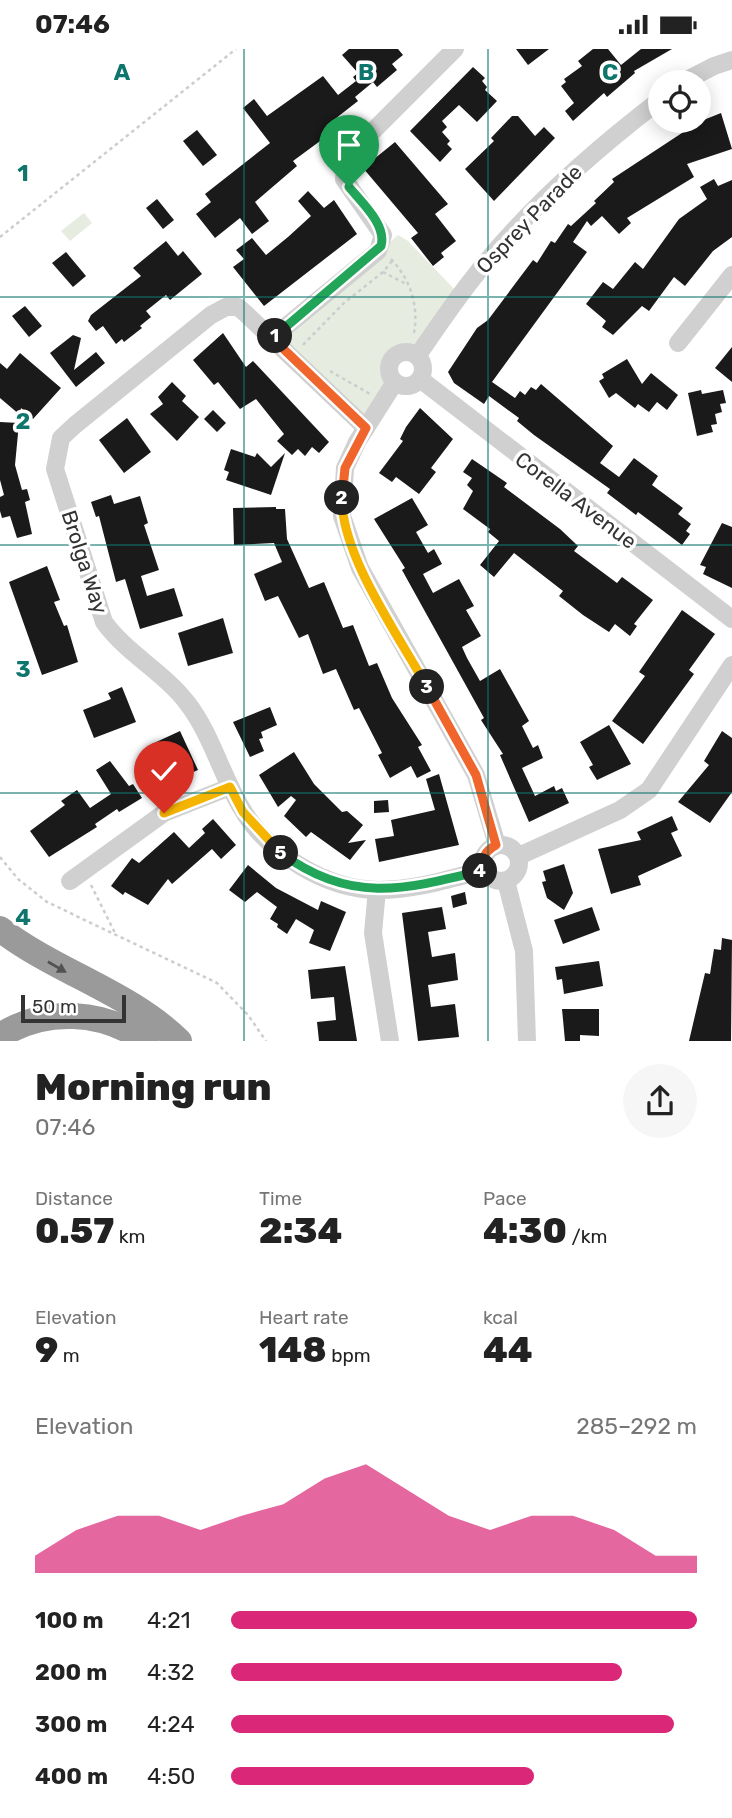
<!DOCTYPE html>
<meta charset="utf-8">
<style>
:root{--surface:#fff;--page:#f6f6f6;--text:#222;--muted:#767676;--accent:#db2777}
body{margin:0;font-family:Rubik,sans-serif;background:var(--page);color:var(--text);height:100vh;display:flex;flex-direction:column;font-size:26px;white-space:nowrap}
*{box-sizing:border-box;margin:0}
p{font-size:23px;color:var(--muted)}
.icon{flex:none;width:38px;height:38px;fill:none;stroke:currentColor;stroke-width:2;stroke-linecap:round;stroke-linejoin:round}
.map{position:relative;height:992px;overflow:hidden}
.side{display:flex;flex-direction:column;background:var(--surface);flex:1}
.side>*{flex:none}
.fabs{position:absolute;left:648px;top:21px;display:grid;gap:14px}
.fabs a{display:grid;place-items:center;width:63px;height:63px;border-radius:50%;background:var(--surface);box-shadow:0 4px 18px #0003;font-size:35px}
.scale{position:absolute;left:21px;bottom:18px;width:105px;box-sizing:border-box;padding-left:7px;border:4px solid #333;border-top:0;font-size:19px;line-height:24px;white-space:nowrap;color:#333;-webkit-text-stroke:5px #fff;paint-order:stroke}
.pin{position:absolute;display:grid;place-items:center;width:60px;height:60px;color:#fff;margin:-72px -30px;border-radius:50% 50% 50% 0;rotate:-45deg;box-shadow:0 0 7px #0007}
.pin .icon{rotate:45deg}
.km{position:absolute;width:35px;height:35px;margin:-18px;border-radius:50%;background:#222;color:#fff;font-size:19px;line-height:35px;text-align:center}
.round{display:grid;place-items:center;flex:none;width:74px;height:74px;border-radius:37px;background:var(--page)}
.overview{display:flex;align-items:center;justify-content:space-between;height:119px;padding:0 35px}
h1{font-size:38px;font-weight:800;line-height:52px}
.metrics{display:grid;grid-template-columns:repeat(3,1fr);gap:10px;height:119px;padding:7px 35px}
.metrics div{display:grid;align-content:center}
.metrics b{font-size:35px;font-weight:800}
.metrics small{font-size:19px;font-weight:400}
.metrics p{font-size:19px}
.chart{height:196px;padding:14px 35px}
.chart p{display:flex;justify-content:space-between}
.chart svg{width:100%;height:126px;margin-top:7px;fill:var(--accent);opacity:.7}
ul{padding:0 35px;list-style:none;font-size:23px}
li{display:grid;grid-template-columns:112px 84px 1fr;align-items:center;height:52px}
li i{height:18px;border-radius:9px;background:var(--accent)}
.status{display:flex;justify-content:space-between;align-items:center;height:49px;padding:0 35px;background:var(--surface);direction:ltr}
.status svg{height:19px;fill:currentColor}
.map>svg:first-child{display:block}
.green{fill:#e6ecdf}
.building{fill:#1a1a1a}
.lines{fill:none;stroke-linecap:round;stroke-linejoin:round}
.path{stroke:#cdcdcd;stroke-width:2.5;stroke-dasharray:3.5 3.5;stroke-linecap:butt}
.minor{stroke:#d0d0d0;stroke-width:18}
.highway{stroke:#9a9a9a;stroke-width:26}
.oneway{fill:#525252}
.split-1-casing{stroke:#fff;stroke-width:14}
.split-2-casing{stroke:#fff;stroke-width:14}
.split-3-casing{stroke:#fff;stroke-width:14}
.split-4-casing{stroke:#fff;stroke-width:14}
.split-5-casing{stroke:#fff;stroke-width:14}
.split-6-casing{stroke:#fff;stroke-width:14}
.split-1{stroke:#22a559;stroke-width:9}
.split-2{stroke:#f0652b;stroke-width:9}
.split-3{stroke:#f5b400;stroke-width:9}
.split-4{stroke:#f0652b;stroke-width:9}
.split-5{stroke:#22a559;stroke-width:9}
.split-6{stroke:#f5b400;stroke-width:9}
.grid{fill:none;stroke:#0f766e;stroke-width:2;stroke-opacity:0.55}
.labels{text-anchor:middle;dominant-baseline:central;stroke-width:7;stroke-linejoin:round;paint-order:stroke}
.street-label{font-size:21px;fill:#333;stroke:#fff}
.grid-label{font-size:23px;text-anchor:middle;font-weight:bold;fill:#0f766e;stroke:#fff;stroke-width:7;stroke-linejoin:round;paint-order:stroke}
</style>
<div class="status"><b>07:46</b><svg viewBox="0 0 49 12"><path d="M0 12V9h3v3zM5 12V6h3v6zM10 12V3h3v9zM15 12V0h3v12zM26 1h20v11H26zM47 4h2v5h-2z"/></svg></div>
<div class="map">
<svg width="732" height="992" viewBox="0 0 732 992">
<rect width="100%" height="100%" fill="#fff"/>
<g class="green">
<path d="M84,164L92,174L70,192L61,182Z"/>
<path d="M398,186L408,192L457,243L415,298C391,299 382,308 389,332L364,366L283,291L287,284Z"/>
</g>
<g class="building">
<path d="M349,0H398L403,6L392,15L397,21L377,38L373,33L355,48L358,52L326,77L331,84L293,112L297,117L255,153L269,172L252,185L240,169L215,189L196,165L211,153L205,145L270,94L243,59L254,50L267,67L323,27L338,46L356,32L353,28L358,24L342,6Z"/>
<path d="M516,0H549L528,16Z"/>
<path d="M593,0H608L621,16L641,0H672L634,22L635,24L607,48L604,44L573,72L565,62L574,54L561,37L566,33L564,30L582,17L578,12Z"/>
<path d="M473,18L485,29L482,32L487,38L485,41L497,52L477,73L459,56L442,72L447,78L442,83L450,92L447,95L452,100L440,113L410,82Z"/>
<path d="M721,64L732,100L687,115L694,128L627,169L631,174L619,185L602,167L591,177L587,172L573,193L587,203L492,333L515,349L520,342L525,346L531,338L536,341L541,335L613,397L600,414L619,428L634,409L658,427L652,436L683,459L678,465L691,475L686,482L690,485L682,496L638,463L636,466L607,444L610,440L534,386L517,372L519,369L489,347L484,355L454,334L448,323L477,279L488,271L533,211L537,214L551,192L555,194L568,175L571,177L596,154L594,152L614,133L612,130L688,80L685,72H701Z"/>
<path d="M512,67H518L535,87L544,78L555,89L494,152L465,120L494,92L491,89Z"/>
<path d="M197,81L217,106L203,117L183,92Z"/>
<path d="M395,93L448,155L435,165L456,192L441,204L444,208L433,217L411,189L418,184L363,119Z"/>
<path d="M714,130L718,137L732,131V188L713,202L685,237L674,228L649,262L642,257L613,286L602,278L606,272L586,255L603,233L613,240L635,213L643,220L679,170L707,150L700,138Z"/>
<path d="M308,142L324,159L334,151L357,185L264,257L233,218L244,210L236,201L252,189L266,206L288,188L311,167L298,152Z"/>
<path d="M157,150L174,171L163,180L146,159Z"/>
<path d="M166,192L178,207L183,202L202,225L170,251L166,246L146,262L151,268L140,277L142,279L124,293L122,290L116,295L103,277L96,282L88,272L91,266L141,227L133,219Z"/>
<path d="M66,203L86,227L73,238L52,214Z"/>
<path d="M25,257L42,277L29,288L12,267Z"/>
<path d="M223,284L246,318L253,312L329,393L319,404L312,398L305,407L298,400L292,406L277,392L284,385L256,350L240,360L218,333L214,336L193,311Z"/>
<path d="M73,286L81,289L74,321L96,303L105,314L76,338L50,304Z"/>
<path d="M732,298V333L715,319Z"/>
<path d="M20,304L61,339L33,370L21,359L20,366L0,349V314L7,320Z"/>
<path d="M627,310L642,335L651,324L678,346L667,361L657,353L649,363L638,355L635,359L616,344L609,349L599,332L604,329L602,325Z"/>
<path d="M172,333L186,347L182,352L199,368L177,392L150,365L163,355L158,348Z"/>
<path d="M701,341L702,345L723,341L726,354L720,355L722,363L715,365L717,375L711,376L713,383L697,387L688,344Z"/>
<path d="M420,359L453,390L431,419L436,423L419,445L396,428L392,433L379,424L403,392L400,390L406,378Z"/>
<path d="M213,361L226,374L217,383L204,370Z"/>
<path d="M127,369L151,403L124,424L99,391Z"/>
<path d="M0,373L19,374L15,416L22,441L27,440L30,451L25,453L32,485L17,489L10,467L2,469L0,462V448L4,446L0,431Z"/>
<path d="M231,400L255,408L257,404L271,418L285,404L271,446L226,431L229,423L224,421Z"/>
<path d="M472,410L507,434L504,438L560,480L578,497L574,502L617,534L622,528L653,551L634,575L637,577L630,587L615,575L609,583L583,566L559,547L563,542L514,504L494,528L480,516L499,492L488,483L490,480L463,460L473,442L467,436L472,429L463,423Z"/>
<path d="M111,446L114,455L140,447L148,474L144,476L159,521L141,527L147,547L174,539L183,567L140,580L125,530L116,533L99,467L96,468L91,453Z"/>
<path d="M412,449L428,476L416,483L428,504L434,500L442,515L423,525L433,544L459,530L474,557L466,561L481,587L462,598L467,609L480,632L500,620L529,672L522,677L533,699L538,696L543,709L522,719L535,747L554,737L556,742L562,739L569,754L529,773L500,706L503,705L481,671L484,669L402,521L405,519L374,470Z"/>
<path d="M276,458V460H285L287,490L309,539L324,533L343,579L353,576L369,617L377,614L392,649L422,696L418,698L431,722L417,729L411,717L390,729L378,706L382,704L359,659L354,661L336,620L323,625L308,585L299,589L278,547L265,552L254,525L282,513L274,494L234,496L233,459Z"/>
<path d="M722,474L732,478V539L703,525L706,518L700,516Z"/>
<path d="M47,517L60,551L54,553L64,577L67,576L78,613L42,626L9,533Z"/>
<path d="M682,561L715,585L689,621L694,625L643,695L612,672L645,627L639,623Z"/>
<path d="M223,569L233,604L188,617L178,584Z"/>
<path d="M122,638L136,673L94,689L83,661L111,650L108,644Z"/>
<path d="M270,658L277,676L261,683L263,689L259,690L264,702L250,708L233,673Z"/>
<path d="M609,676L631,715L597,731L589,718L593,716L580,693Z"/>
<path d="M180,682L198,721L165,735L159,722L163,720L152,695Z"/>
<path d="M722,682L732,689V743L710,774L678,753L709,716L704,712Z"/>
<path d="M294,703L314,735L342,763L347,762L363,776L348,794L366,791L350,811L311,783L306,788L284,767L296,751L291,747L278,758L259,726Z"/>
<path d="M110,712L129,737L133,735L142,749L119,763L117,760L95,775L97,778L49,808L30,782L65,756L61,752L77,741L90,759L111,745L96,721Z"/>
<path d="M439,725L459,796L379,813L375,790L394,787L391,771L435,761L426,730Z"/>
<path d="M388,751L389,763L374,764V752Z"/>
<path d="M672,767L678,781L671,784L682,807L638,827L641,836L611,845L598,800L641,791L637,783Z"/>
<path d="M213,770L236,796L221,810L212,800L172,835L168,830L148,856L125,843L123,846L111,837L132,809L139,814L174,783L189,799L205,784L202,780Z"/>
<path d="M564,815L573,844L564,861L547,849L542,833L546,832L543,822Z"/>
<path d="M248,816L276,839L318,861L321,852L346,863L330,902L309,894L314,881L296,870L287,885L277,878L278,875L270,870L277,858L257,843L245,853L229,841Z"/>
<path d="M465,843L467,855L453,859L451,847Z"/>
<path d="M442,858L446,880L428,883L432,908L455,904L458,931L428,936L431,958L455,955L459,988L418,992L402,864Z"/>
<path d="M592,858L600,881L563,895L554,871Z"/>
<path d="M722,889L732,891L731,992H689L705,924L710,925L714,900L721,901Z"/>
<path d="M599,912L603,937L564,945L562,930L557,931L555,918Z"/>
<path d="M345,917L357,992H319L317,973L336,971L334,948L311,950L308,921Z"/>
<path d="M562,960H599V987L580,986V992H565Z"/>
</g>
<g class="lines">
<g class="path">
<path d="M0,188L236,0"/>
<path d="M391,210C410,230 419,256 414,284"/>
<path d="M392,212L383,223L408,236"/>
<path d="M303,296L344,254L383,223"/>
<path d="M330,322L370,345"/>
<path d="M0,808L18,830L47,853L217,934L248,966L266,992"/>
<path d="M91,836L116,886"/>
</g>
<g class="minor">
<path d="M683,33L714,17L732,11"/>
<path d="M272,289L378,202L383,186L344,130L346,109L455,0"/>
<path d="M678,294L732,226"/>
<circle cx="406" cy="320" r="17"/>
<path d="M418,306C436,280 454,253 474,228C527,160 592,103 660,51"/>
<path d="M420,330L732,570"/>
<path d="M395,333L357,393L345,419L342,467L360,519L476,726L497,796"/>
<path d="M366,379L245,264L238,258H226L211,266L75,376L61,389L55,420L104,573C127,605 164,623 188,655C211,685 222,727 242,760C268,804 326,841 379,841C415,841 449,830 484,821"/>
<circle cx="501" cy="814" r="18"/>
<path d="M519,807L620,761L649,741L732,616"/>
<path d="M70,832L164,764L230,738"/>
<path d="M506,832L524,902L527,992"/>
<path d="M377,841L373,884L390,992"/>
</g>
<g class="highway">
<path d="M0,880C56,923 129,943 179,992"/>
<path d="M0,987C45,958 102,961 146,992"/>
</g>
</g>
<defs><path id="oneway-solid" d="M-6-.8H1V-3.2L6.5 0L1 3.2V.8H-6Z" transform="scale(1.75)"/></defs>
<use class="oneway" href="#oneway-solid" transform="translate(57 918) rotate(30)"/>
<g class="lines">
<defs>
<path id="split-1" d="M275,287L381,197C387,176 362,154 349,138"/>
<path id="split-2" d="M275,287L272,289L366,379L345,419L342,449"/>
<path id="split-3" d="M342,449C341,506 399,587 427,638"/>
<path id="split-4" d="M427,638L476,726L496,796C485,802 482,808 484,821L480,822"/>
<path id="split-5" d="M281,804C350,855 404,841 480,822"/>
<path id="split-6" d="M164,764L230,738L243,763L281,804"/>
</defs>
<use href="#split-1" class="split-1-casing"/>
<use href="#split-2" class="split-2-casing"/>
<use href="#split-3" class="split-3-casing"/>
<use href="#split-4" class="split-4-casing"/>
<use href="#split-5" class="split-5-casing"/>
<use href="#split-6" class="split-6-casing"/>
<use href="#split-1" class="split-1"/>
<use href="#split-2" class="split-2"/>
<use href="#split-3" class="split-3"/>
<use href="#split-4" class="split-4"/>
<use href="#split-5" class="split-5"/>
<use href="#split-6" class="split-6"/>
</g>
<path class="grid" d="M244,0V992M488,0V992M0,248H732M0,496H732M0,744H732"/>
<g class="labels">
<g class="street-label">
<text transform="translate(529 170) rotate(-46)">Osprey Parade</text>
<text transform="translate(576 451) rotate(37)">Corella Avenue</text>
<text transform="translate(85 513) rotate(72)">Brolga Way</text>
</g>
</g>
<g class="grid-label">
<text x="122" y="31">A</text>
<text x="366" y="31">B</text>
<text x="610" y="31">C</text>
<text x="23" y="132">1</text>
<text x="23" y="380">2</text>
<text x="23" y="628">3</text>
<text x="23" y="876">4</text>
</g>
</svg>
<div class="fabs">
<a><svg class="icon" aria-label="locate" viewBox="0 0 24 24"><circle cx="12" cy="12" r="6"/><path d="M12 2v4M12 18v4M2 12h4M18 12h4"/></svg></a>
</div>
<div class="scale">50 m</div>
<div class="pin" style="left:349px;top:138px;background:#1e9e55"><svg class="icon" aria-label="arrive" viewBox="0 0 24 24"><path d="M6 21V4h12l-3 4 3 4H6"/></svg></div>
<div class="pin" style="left:164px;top:764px;background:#d93025"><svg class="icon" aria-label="check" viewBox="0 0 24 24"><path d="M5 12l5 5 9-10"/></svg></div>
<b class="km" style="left:275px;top:287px">1</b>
<b class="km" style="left:342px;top:449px">2</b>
<b class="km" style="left:427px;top:638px">3</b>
<b class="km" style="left:480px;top:822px">4</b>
<b class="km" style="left:281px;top:804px">5</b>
</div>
<section class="side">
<div class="overview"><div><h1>Morning run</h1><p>07:46</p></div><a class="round"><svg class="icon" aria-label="share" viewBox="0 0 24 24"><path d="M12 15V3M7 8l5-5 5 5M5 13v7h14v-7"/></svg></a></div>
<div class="metrics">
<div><p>Distance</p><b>0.57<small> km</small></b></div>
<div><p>Time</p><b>2:34</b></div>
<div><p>Pace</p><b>4:30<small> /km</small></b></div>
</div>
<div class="metrics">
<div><p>Elevation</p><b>9<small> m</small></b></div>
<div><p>Heart rate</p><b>148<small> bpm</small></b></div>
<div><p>kcal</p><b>44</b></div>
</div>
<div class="chart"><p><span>Elevation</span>285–292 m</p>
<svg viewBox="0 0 160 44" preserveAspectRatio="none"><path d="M0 44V38L10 29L20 24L30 24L40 29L50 24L60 20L70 11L80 6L90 15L100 24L110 29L120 24L130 24L140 29L150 38L160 38V44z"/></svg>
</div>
<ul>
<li><b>100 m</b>4:21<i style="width:100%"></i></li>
<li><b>200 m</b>4:32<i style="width:84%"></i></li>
<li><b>300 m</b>4:24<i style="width:95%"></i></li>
<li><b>400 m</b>4:50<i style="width:65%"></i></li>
</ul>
</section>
